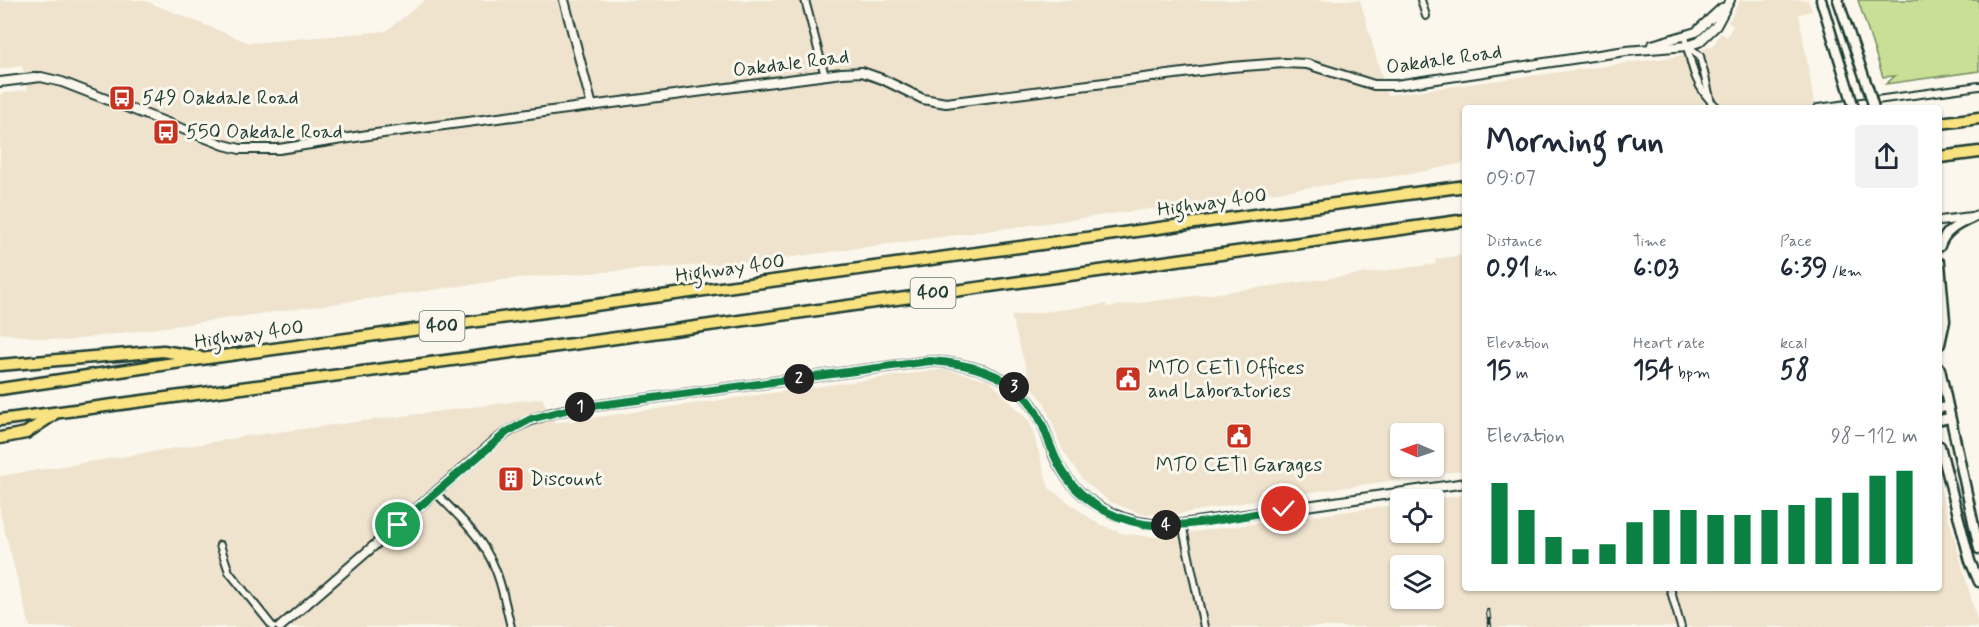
<!DOCTYPE html>
<meta charset="utf-8">
<style>
:root{--surface:#fff;--page:#f2f2f3;--text:#1f2937;--muted:#747a83;--accent:#0b8043}
body{margin:0;font-family:Mynerve,sans-serif;background:var(--page);color:var(--text);height:100vh;display:flex;flex-direction:column;font-size:22px;white-space:nowrap}
*{box-sizing:border-box;margin:0}
p{font-size:20px;color:var(--muted)}
.icon{flex:none;width:33px;height:33px;fill:none;stroke:currentColor;stroke-width:2;stroke-linecap:round;stroke-linejoin:round}
.map{position:relative;flex:1;overflow:hidden}
.sheet{position:absolute;left:1462px;top:105px;width:480px;height:486px;display:flex;flex-direction:column;background:var(--surface);border-radius:6px;box-shadow:0 2px 4px #0004}
.sheet>*{flex:none}
.needle{width:39px;rotate:272deg}
.controls{position:absolute;left:1390px;top:423px;display:grid;gap:12px}
.controls a{display:grid;place-items:center;width:54px;height:54px;border-radius:6px;background:var(--surface);box-shadow:0 2px 4px #0004;font-size:30px}
.pin{position:absolute;display:grid;place-items:center;width:51px;height:51px;color:#fff;margin:-26px;border:3px solid #fff;border-radius:50%;box-shadow:0 2px 6px #0007}
.km{position:absolute;width:30px;height:30px;margin:-15px;border-radius:50%;background:#222;color:#fff;font-size:16px;line-height:30px;text-align:center}
.round{display:grid;place-items:center;flex:none;width:63px;height:63px;border-radius:6px;background:var(--page)}
.summary{display:flex;align-items:center;justify-content:space-between;height:102px;padding:0 24px}
h1{font-size:33px;font-weight:800;line-height:45px}
.stats{display:grid;grid-template-columns:repeat(3,1fr);gap:9px;height:102px;padding:6px 24px}
.stats div{display:grid;align-content:center}
.stats b{font-size:26px;font-weight:800}
.stats small{font-size:16px;font-weight:400}
.stats p{font-size:16px}
.chart{height:168px;padding:12px 24px}
.chart p{display:flex;justify-content:space-between}
.chart svg{width:100%;height:108px;margin-top:6px;stroke:var(--accent);stroke-width:6}
.map>svg:first-child{display:block}
.built{fill:#efe3ce;fill-rule:evenodd}
.green{fill:#c8df95;stroke:#748e64;stroke-width:1.5}
.lines{fill:none;stroke-linecap:round;stroke-linejoin:round}
.minor-casing{stroke:#1f3d34;stroke-width:10}
.tertiary-casing{stroke:#1f3d34;stroke-width:12}
.secondary-casing{stroke:#1f3d34;stroke-width:13}
.motorway-casing{stroke:#1f3d34;stroke-width:15}
.minor{stroke:#fbf7ec;stroke-width:6}
.tertiary{stroke:#fbf7ec;stroke-width:8}
.secondary{stroke:#fbf7ec;stroke-width:8}
.motorway{stroke:#f8e281;stroke-width:10}
.rail-casing{stroke:#1f3d34;stroke-width:4.5}
.rail{stroke:#fbf7ec;stroke-width:2;stroke-dasharray:7;stroke-linecap:butt}
.secondary-bridge-casing{stroke:#1f3d34;stroke-width:13;stroke-linecap:butt}
.secondary-bridge{stroke:#fbf7ec;stroke-width:8}
.route-casing{stroke:#fff;stroke-width:12}
.route{stroke:#0b8043;stroke-width:8}
.labels{text-anchor:middle;dominant-baseline:central;stroke-width:6;stroke-linejoin:round;paint-order:stroke}
.shield{fill:#fbf7ec;stroke:#61756b;stroke-width:1.5}
.shield-label{font-size:18px;font-weight:bold;fill:#1f3d34}
.street-label{font-size:20px;fill:#1f3d34;stroke:#fbf7ec}
.poi-label{font-size:20px;fill:#1f3d34;stroke:#fbf7ec;text-anchor:start}
</style>
<div class="map">
<svg width="1979" height="627" viewBox="0 0 1979 627">
<rect width="100%" height="100%" fill="#fbf7ec"/>
<filter id="ink" filterUnits="userSpaceOnUse"><feTurbulence type="fractalNoise" baseFrequency=".0167" numOctaves="2"/><feDisplacementMap in="SourceGraphic" scale="12" xChannelSelector="R" yChannelSelector="G"/><feConvolveMatrix kernelMatrix="1 2 1 2 8 2 1 2 1" color-interpolation-filters="sRGB"/></filter>
<g filter="url(#ink)">
<g class="built">
<path d="M0,0H143L250,43L386,31L425,0H1360L1387,95L1672,57L1712,47L1721,33L1727,37L1733,26L1728,22L1740,0H1808L1812,11L1799,14L1815,108H1466L1465,163L1410,174L763,261L518,278L65,341L0,333V94L27,90L22,66L0,69Z"/>
<path d="M1465,255V470L1264,499L1173,515L1142,514L1110,502L1082,479L1062,449L1045,404L1031,385L1011,316L1106,304L1107,307L1234,291L1436,264L1435,259ZM1401,434H1434V466H1401Z"/>
<path d="M945,369L989,380L1030,422L1049,488L1095,522L1120,533L1155,537L1401,504V532H1434V500L1430,499L1465,495L1466,588H1940V486L1979,627H30L0,513V476L232,439L241,436L255,435L542,398L555,423ZM1401,566H1434V598H1401Z"/>
</g>
<path class="green" d="M1858,0H1979V71L1886,84L1895,76L1883,77Z"/>
<g class="lines">
<defs>
<g id="minor">
<path d="M805,0L825,76"/>
<path d="M1421,0L1426,16"/>
<path d="M1685,36C1691,65 1695,89 1718,108"/>
<path d="M1688,46L1700,56L1710,98"/>
<path d="M1818,108L1979,86"/>
<path d="M435,492C454,512 476,531 489,556C501,577 505,604 511,627"/>
<path d="M1182,524L1204,627"/>
<path d="M220,545L229,572L273,627"/>
<path d="M1670,588L1681,627"/>
</g>
<g id="tertiary">
<path d="M564,0L592,106"/>
<path d="M1652,45L1696,32L1722,8"/>
<path d="M0,82L41,77L62,82L224,145L240,149H279L368,135L842,73L862,72L882,79L923,99L946,103L1231,67L1284,63L1307,64L1374,85H1396L1626,51L1687,46L1699,42L1716,26L1730,0"/>
<path d="M1940,221L1971,217"/>
<path d="M1940,408L1947,407"/>
<path d="M1940,420L1949,418"/>
<path d="M280,627L495,441C518,423 541,415 570,409L930,361C966,363 1006,372 1029,401C1043,418 1047,440 1056,460C1080,508 1131,529 1182,524L1466,483"/>
</g>
<g id="secondary">
<path d="M1821,0L1849,91"/>
<path d="M1838,0L1868,88"/>
<path d="M1940,246C1945,229 1962,223 1976,216"/>
<path d="M1940,263L1945,321L1940,344"/>
<path d="M1940,369L1979,549"/>
<path d="M1940,446L1970,561L1979,582"/>
</g>
<g id="motorway">
<path d="M1940,123L1979,118"/>
<path d="M1940,157L1979,152"/>
<path d="M0,365L163,351L199,357"/>
<path d="M0,389L208,358L1466,186"/>
<path d="M0,420L573,344L1466,220"/>
<path d="M0,438L26,433L53,415"/>
</g>
</defs>
<use href="#minor" class="minor-casing"/>
<use href="#tertiary" class="tertiary-casing"/>
<use href="#secondary" class="secondary-casing"/>
<use href="#motorway" class="motorway-casing"/>
<use href="#minor" class="minor"/>
<use href="#tertiary" class="tertiary"/>
<use href="#secondary" class="secondary"/>
<use href="#motorway" class="motorway"/>
<defs>
<path id="rail" d="M1488,611L1490,627"/>
</defs>
<use href="#rail" class="rail-casing"/>
<use href="#rail" class="rail"/>
<defs>
<g id="secondary-bridge">
<path d="M1868,88L1874,108"/>
<path d="M1849,91L1854,108"/>
</g>
</defs>
<use href="#secondary-bridge" class="secondary-bridge-casing"/>
<use href="#secondary-bridge" class="secondary-bridge"/>
</g>
</g>
<g class="lines" filter="url(#ink)">
<defs>
<path id="route" d="M398,525L507,432L531,419L570,409L930,361C966,363 1005,372 1029,401C1042,418 1047,439 1056,459C1072,494 1106,518 1144,524C1182,530 1244,515 1284,509"/>
</defs>
<use href="#route" class="route-casing"/>
<use href="#route" class="route"/>
</g>
<defs>
<symbol id="bus-square" viewBox="-11 -11 22 22"><rect x="-9" y="-9" width="18" height="18" rx="4" fill="#c8321e" stroke="#fbf7ec"/><path d="M-5-6H5V4H4V6H2V4H-2V6H-4V4H-5ZM-3.5-4V0h7V-4ZM-3.5 1.2v1.5H-2V1.2ZM2 1.2v1.5H3.5V1.2Z" fill="#fff"/></symbol>
<symbol id="civic-square" viewBox="-11 -11 22 22"><rect x="-9" y="-9" width="18" height="18" rx="4" fill="#c8321e" stroke="#fbf7ec"/><path d="M-.6-6.5H3V-4.5H.6V-3L4-1V1h2V6H-6V1h2V-1L-.6-3ZM-1.2 2.5V6h2.4V2.5Z" fill="#fff"/></symbol>
<symbol id="building-square" viewBox="-11 -11 22 22"><rect x="-9" y="-9" width="18" height="18" rx="4" fill="#c8321e" stroke="#fbf7ec"/><path d="M-4-6H4V6H1V3H-1V6H-4ZM-2.5-4.3h1.7v1.8h-1.7ZM.8-4.3h1.7v1.8H.8ZM-2.5-1h1.7V.8h-1.7ZM.8-1h1.7V.8H.8Z" fill="#fff"/></symbol>
</defs>
<g fill-rule="evenodd">
<use href="#bus-square" x="107" y="83" width="30" height="30"/>
<use href="#bus-square" x="151" y="117" width="30" height="30"/>
<use href="#civic-square" x="1113" y="364" width="30" height="30"/>
<use href="#civic-square" x="1224" y="421" width="30" height="30"/>
<use href="#building-square" x="496" y="464" width="30" height="30"/>
</g>
<g class="labels">
<g class="shield">
<rect x="910.5" y="278" width="45" height="30" rx="4.5"/>
<rect x="419.5" y="311" width="45" height="30" rx="4.5"/>
</g>
<g class="shield-label">
<text x="933" y="293">400</text>
<text x="442" y="326">400</text>
</g>
<g class="street-label">
<text transform="translate(1444 60) rotate(-8)">Oakdale Road</text>
<text transform="translate(791 64) rotate(-7)">Oakdale Road</text>
<text transform="translate(1212 203) rotate(-8)">Highway 400</text>
<text transform="translate(730 269) rotate(-8)">Highway 400</text>
<text transform="translate(249 335) rotate(-8)">Highway 400</text>
</g>
<g class="poi-label">
<text x="142" y="98">549 Oakdale Road</text>
<text x="186" y="132">550 Oakdale Road</text>
<text x="1148" y="368">MTO CETI Offices<tspan x="1148" dy="23">and Laboratories</tspan></text>
<text x="1239" y="465" text-anchor="middle">MTO CETI Garages</text>
<text x="530" y="479">Discount</text>
</g>
</g>
</svg>
<div class="controls">
<a><svg class="needle" viewBox="-14 -14 28 28"><path d="M0-13l5 13h-10z" fill="#e53935"/><path d="M0 13l5-13h-10z" fill="#747a83"/></svg></a>
<a><svg class="icon" aria-label="locate" viewBox="0 0 24 24"><circle cx="12" cy="12" r="6"/><path d="M12 2v4M12 18v4M2 12h4M18 12h4"/></svg></a>
<a><svg class="icon" aria-label="layers" viewBox="0 0 24 24"><path d="M12 4l9 5-9 5-9-5zM3 14l9 5 9-5"/></svg></a>
</div>
<div class="pin" style="left:398px;top:525px;background:#1e9e55"><svg class="icon" aria-label="arrive" viewBox="0 0 24 24"><path d="M6 21V4h12l-3 4 3 4H6"/></svg></div>
<div class="pin" style="left:1284px;top:509px;background:#d93025"><svg class="icon" aria-label="check" viewBox="0 0 24 24"><path d="M5 12l5 5 9-10"/></svg></div>
<b class="km" style="left:580px;top:407px">1</b>
<b class="km" style="left:799px;top:379px">2</b>
<b class="km" style="left:1014px;top:387px">3</b>
<b class="km" style="left:1166px;top:525px">4</b>
<section class="sheet">
<div class="summary"><div><h1>Morning run</h1><p>09:07</p></div><a class="round"><svg class="icon" aria-label="share" viewBox="0 0 24 24"><path d="M12 15V3M7 8l5-5 5 5M5 13v7h14v-7"/></svg></a></div>
<div class="stats">
<div><p>Distance</p><b>0.91<small> km</small></b></div>
<div><p>Time</p><b>6:03</b></div>
<div><p>Pace</p><b>6:39<small> /km</small></b></div>
</div>
<div class="stats">
<div><p>Elevation</p><b>15<small> m</small></b></div>
<div><p>Heart rate</p><b>154<small> bpm</small></b></div>
<div><p>kcal</p><b>58</b></div>
</div>
<div class="chart"><p><span>Elevation</span>98–112 m</p>
<svg viewBox="0 0 160 44" preserveAspectRatio="none"><path d="M5 44V11M15 44V22M25 44V33M35 44V38M45 44V36M55 44V27M65 44V22M75 44V22M85 44V24M95 44V24M105 44V22M115 44V20M125 44V17M135 44V15M145 44V8M155 44V6"/></svg>
</div>
</section>
</div>
